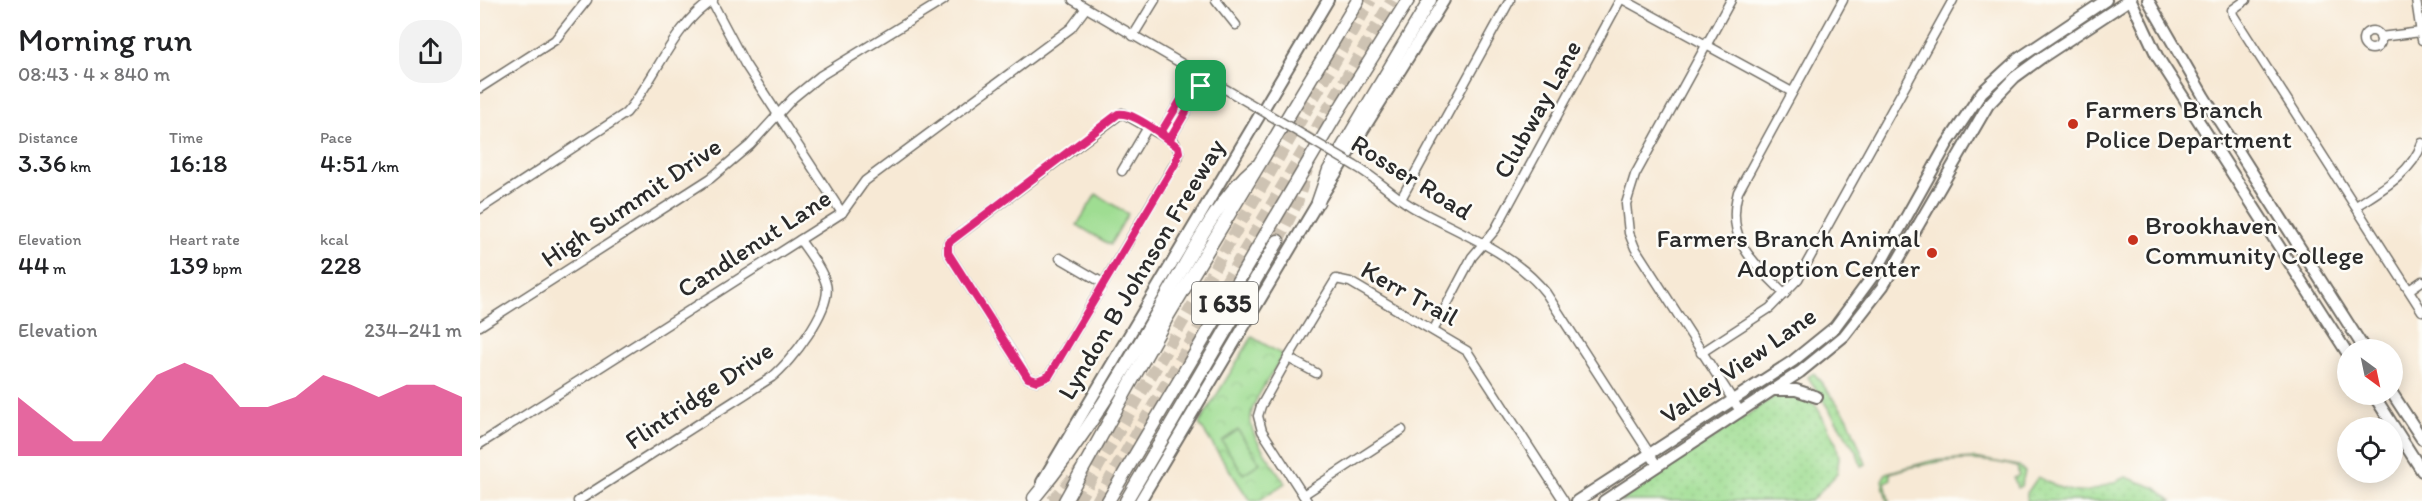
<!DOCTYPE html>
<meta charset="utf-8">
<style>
:root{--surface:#fff;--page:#f2f2f2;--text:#202124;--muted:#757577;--accent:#db2777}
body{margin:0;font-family:Itim,sans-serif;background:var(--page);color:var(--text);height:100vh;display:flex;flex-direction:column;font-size:22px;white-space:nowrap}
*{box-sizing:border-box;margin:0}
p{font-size:20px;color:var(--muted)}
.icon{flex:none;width:33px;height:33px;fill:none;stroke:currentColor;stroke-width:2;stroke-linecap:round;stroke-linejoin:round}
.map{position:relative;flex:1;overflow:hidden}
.details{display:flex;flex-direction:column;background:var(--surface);width:480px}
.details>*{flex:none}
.needle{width:39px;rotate:147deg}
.tools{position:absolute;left:1857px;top:339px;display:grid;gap:12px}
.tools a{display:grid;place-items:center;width:66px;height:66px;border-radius:50%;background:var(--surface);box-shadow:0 3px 15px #0003;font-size:30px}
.pin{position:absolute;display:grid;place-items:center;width:51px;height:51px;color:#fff;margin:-26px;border-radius:12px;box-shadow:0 3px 9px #0006}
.round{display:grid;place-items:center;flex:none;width:63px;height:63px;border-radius:24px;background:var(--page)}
.summary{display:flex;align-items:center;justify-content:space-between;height:102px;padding:0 18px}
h1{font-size:33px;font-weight:600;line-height:45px}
.figures{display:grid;grid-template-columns:repeat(3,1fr);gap:9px;height:102px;padding:6px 18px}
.figures div{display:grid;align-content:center}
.figures b{font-size:26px;font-weight:600}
.figures small{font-size:16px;font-weight:400}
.figures p{font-size:16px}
.chart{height:168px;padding:12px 18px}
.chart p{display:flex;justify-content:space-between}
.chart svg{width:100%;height:108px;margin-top:6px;fill:var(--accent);opacity:.7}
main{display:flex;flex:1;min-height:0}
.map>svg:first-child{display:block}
.grass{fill:url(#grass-dots);stroke:#65845e;stroke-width:1.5}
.park{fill:url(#park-crowns);stroke:#65845e;stroke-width:1.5}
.pitch{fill:#9fdd92;stroke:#65845e;stroke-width:1.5}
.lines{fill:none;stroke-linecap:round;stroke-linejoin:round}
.highway-tunnel{stroke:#cec3b3;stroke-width:12;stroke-dasharray:12 6;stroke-linecap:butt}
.minor-casing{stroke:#726e66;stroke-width:11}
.major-casing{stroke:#726e66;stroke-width:14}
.highway-casing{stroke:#726e66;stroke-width:15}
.minor{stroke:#fff;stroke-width:8}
.major{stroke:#fff;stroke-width:10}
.highway{stroke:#fff;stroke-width:12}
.minor-bridge-casing{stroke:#726e66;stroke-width:11;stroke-linecap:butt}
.minor-bridge{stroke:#fff;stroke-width:8}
.route-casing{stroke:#fff;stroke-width:12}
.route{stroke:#db2777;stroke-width:8}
.poi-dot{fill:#c8321e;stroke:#fdfcf7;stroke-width:2}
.labels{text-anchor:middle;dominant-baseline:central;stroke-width:5;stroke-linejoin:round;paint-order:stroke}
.shield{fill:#fdfcf7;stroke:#6a6a68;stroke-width:1.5}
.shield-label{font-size:24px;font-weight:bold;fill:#2b2b2b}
.street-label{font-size:26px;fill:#2b2b2b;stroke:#fdfcf7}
.poi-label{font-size:26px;fill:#2b2b2b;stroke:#fdfcf7;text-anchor:start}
</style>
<main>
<section class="details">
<div class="summary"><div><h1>Morning run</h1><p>08:43 · 4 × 840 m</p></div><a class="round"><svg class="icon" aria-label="share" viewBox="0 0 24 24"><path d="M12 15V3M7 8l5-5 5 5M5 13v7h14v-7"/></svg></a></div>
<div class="figures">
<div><p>Distance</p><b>3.36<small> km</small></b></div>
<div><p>Time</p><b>16:18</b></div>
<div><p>Pace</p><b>4:51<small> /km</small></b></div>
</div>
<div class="figures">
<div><p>Elevation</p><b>44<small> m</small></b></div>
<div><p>Heart rate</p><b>139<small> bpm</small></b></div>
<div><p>kcal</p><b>228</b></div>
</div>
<div class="chart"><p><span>Elevation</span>234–241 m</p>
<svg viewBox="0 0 160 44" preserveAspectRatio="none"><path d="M0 44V20L10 29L20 38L30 38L40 24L50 11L60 6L70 11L80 24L90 24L100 20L110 11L120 15L130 20L140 15L150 15L160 20V44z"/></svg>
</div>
</section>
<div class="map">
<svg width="1942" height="501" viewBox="0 0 1942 501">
<defs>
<pattern id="grass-dots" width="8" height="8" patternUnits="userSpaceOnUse" patternTransform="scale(1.5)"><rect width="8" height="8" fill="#9fdd92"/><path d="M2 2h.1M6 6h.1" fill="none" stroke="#89be7e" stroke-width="1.8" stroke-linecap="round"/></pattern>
<pattern id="park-crowns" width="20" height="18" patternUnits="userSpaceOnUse" patternTransform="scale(1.5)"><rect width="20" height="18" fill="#9fdd92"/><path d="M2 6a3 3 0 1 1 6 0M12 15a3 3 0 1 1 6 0" fill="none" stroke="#89be7e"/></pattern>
</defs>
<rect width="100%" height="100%" fill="#fdfcf7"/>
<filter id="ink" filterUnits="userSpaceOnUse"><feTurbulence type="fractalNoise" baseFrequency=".0167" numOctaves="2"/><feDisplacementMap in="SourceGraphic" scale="12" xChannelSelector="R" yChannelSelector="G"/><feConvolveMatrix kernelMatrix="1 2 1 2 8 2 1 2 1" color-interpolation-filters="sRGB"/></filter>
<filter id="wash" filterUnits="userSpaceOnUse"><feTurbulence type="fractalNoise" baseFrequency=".008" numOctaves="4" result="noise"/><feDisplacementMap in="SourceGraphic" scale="24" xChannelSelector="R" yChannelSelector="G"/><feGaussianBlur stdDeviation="1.35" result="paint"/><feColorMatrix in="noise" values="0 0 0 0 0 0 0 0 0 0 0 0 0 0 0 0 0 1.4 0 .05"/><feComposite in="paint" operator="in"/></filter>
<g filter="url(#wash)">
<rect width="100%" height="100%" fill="#f7e9d5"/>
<g class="grass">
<path d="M1334,373L1368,418L1386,464L1381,466L1377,453L1328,377Z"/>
<path d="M1320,391L1337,407L1356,443L1359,457L1357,474L1331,501H1140L1298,394Z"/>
<path d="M1494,458L1539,466L1545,472L1541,486L1537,488L1534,478L1539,475L1537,467C1495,454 1451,461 1410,473L1411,480L1405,482L1409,501H1407L1402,480L1406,473L1451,461Z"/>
<path d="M1558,477C1601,499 1602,495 1646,477L1676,488L1692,501H1547V493Z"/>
</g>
<path class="park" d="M772,337L803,355C760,426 759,414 805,483L778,501H770L719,424Z"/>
<g class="pitch">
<path d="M616,194L648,214L630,245L597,225Z"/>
<path d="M758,430L780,463L763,474L742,441Z"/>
</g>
</g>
<g filter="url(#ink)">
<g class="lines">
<g class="highway-tunnel">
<path d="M798,241L817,203L827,170"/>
<path d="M572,501L601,469"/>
<path d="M598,501L891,0"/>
<path d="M617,501L912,0"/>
</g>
<defs>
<g id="minor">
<path d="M231,0L265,64L362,213"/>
<path d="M593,0L776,107"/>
<path d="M736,0L756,25"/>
<path d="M1144,0L1312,92"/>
<path d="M1251,0L1155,175L1146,204L1149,233L1155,248L1260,411"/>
<path d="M1766,0L1752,10L1753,15L1942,311"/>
<path d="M1936,0L1942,40"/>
<circle cx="1892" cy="40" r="9"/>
<path d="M653,36L675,0"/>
<path d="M1900,37L1941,32"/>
<path d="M0,88L75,40L107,0"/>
<path d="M642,113L695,143L699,152L698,158L569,376L557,381L548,378L468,253V243Z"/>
<path d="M680,134L717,73"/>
<path d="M690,139L726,78"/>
<path d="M875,166C895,177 911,194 931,206C976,232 1033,251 1066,293L1177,465"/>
<path d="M642,171L668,127"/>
<path d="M921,199L1030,0"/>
<path d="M1876,206C1901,190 1932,173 1942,143"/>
<path d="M0,209L146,113C177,78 192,26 233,0"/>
<path d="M580,258L623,283"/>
<path d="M1929,290L1942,281"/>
<path d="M1305,294C1273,261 1245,241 1258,192L1363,0"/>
<path d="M0,326L231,178L270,145L313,98L340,76L464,0"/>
<path d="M954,329L992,257L1015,230L1140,0"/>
<path d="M1221,353L1290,308L1318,279L1473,0"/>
<path d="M808,358L836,373"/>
<path d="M0,444L362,213L385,181L591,28L606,8"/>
<path d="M823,495L922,430"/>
<path d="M98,501L292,377C310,363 353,308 346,284C342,269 329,253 320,240"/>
<path d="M827,501L782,431L778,416L781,406L808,358L856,279L870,282L987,351L1084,501"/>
</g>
<g id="major">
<path d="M1651,0L1677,56L1868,354"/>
<path d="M1668,0L1724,97L1885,350"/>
<path d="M1293,390H1316L1337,397"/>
<path d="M1912,393L1942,439"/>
<path d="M1893,394L1942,471"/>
<path d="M562,482L848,0"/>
<path d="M660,501L838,202L964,0"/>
<path d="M1097,501L1313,361L1355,327L1395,273L1467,144L1502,92L1538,59L1626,0"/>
<path d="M1124,501L1320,372L1364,336L1403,286L1508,105L1535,77L1561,58L1649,0"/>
</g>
<g id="highway">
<path d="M838,202L849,170L950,0"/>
<path d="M554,498C605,438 646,368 685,299C710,257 738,198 775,167"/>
<path d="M585,501L686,319L878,0"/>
<path d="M628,501L862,105L928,0"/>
<path d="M646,501L798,241"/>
</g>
</defs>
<use href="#minor" class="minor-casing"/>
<use href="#major" class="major-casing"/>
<use href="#highway" class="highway-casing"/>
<use href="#minor" class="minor"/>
<use href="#major" class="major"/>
<use href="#highway" class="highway"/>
<defs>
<path id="minor-bridge" d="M776,107L875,166"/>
</defs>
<use href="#minor-bridge" class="minor-bridge-casing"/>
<use href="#minor-bridge" class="minor-bridge"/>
</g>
</g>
<g class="lines" filter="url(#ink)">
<defs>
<path id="route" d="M721,86L690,139C676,132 654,112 638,114L468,243V253L548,378L557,381L569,376L695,164L699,152L698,147L680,134L717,73L726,78L721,86"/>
</defs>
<use href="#route" class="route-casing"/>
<use href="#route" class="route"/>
</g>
<g class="poi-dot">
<circle cx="1593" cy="124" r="6"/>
<circle cx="1653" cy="240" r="6"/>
<circle cx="1452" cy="253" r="6"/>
</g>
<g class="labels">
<rect class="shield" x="712" y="282" width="66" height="42" rx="4.5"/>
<g class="shield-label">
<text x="745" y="303">I 635</text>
</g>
<g class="street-label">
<text transform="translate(1057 109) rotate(-61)">Clubway Lane</text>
<text transform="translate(932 177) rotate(32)">Rosser Road</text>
<text transform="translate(151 202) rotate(-34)">High Summit Drive</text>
<text transform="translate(274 243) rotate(-33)">Candlenut Lane</text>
<text transform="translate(661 269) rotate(-59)">Lyndon B Johnson Freeway</text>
<text transform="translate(930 293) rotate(29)">Kerr Trail</text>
<text transform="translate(1258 365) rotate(-35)">Valley View Lane</text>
<text transform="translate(219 395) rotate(-34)">Flintridge Drive</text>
</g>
<g class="poi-label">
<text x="1605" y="109">Farmers Branch<tspan x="1605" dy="30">Police Department</tspan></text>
<text x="1665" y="225">Brookhaven<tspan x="1665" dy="30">Community College</tspan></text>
<text x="1440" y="238" text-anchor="end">Farmers Branch Animal<tspan x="1440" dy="30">Adoption Center</tspan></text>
</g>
</g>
</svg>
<div class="tools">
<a><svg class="needle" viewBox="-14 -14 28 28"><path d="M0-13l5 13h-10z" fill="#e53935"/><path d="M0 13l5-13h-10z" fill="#757577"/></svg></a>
<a><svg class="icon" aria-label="locate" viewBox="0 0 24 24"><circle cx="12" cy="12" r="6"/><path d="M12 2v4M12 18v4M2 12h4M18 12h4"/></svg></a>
</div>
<div class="pin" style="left:721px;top:86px;background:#1e9e55"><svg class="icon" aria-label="arrive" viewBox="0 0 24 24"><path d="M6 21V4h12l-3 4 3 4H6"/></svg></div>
</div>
</main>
